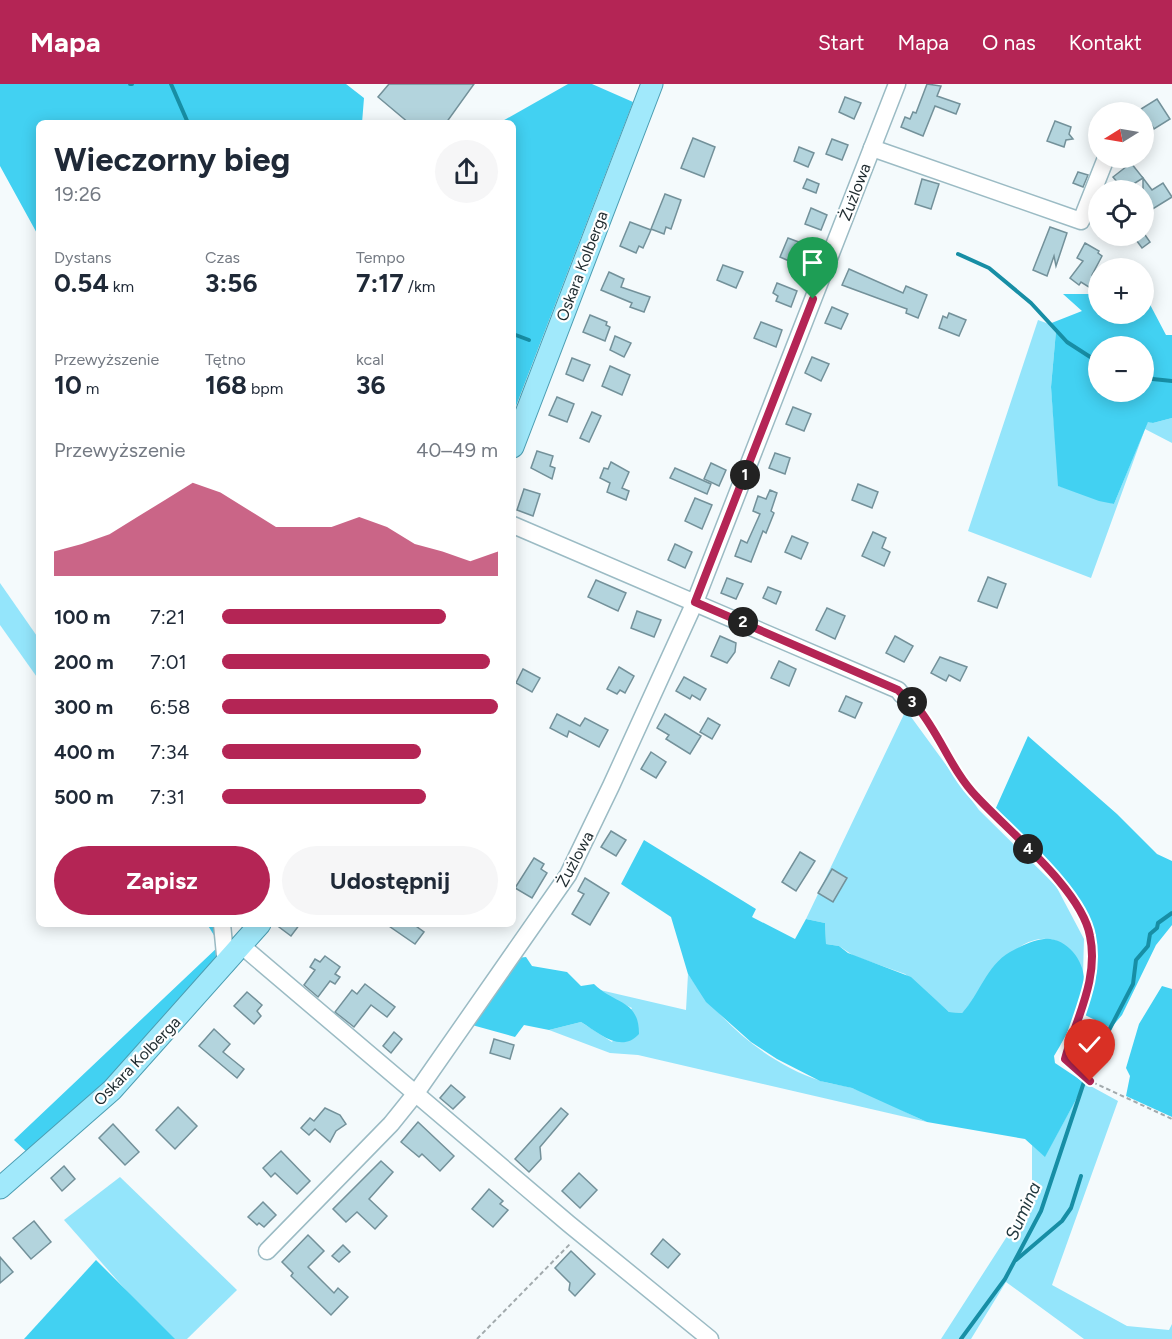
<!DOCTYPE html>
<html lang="pl">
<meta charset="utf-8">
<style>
:root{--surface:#fff;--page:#f6f6f7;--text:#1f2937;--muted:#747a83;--accent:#b42555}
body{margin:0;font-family:Figtree,sans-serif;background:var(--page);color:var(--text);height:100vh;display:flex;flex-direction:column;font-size:22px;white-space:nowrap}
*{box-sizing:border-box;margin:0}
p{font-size:20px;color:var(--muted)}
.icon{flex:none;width:33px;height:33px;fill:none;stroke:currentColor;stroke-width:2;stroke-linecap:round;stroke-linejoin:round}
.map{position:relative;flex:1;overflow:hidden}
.side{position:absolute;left:36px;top:36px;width:480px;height:807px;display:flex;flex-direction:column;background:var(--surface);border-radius:9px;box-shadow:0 3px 15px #0003}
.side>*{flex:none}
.needle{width:39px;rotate:259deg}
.controls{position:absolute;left:1088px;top:18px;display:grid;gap:12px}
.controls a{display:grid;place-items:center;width:66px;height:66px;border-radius:50%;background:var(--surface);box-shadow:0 3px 15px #0003;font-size:30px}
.pin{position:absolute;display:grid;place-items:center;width:51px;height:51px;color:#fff;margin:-62px -26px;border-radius:50% 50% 50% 0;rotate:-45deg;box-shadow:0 0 6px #0007}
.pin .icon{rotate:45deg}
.km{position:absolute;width:30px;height:30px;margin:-15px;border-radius:50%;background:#222;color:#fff;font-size:16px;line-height:30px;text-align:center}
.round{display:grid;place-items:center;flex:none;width:63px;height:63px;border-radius:32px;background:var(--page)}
.head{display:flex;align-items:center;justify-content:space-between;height:102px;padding:0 18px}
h1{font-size:33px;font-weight:700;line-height:45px}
.figures{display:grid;grid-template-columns:repeat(3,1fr);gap:9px;height:102px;padding:6px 18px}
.figures div{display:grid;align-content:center}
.figures b{font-size:26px;font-weight:700}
.figures small{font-size:16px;font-weight:400}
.figures p{font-size:16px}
.chart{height:168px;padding:12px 18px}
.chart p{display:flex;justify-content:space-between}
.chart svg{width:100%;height:108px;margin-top:6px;fill:var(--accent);opacity:.7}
.primary-button{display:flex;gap:12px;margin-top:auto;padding:12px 18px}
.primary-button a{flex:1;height:69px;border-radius:36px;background:var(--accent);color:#fff;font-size:24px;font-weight:700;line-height:69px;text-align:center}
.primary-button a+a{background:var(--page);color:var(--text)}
ul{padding:0 18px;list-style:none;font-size:20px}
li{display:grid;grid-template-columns:96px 72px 1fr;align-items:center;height:45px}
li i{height:15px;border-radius:8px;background:var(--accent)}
header{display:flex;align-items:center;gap:36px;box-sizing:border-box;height:84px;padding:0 30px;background:var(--accent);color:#fff}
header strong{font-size:28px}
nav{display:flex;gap:33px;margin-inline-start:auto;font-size:21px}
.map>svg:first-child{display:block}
.green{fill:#94e5fb}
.forest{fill:#42d1f2;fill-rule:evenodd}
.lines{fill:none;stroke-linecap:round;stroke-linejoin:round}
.stream{stroke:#178ea5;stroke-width:4}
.building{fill:#b3d4dd;stroke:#73919a;stroke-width:1.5}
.minor-casing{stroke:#9bbbc4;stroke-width:19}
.major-casing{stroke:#4b9db2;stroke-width:23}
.path{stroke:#a2aaad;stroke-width:2;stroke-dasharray:4.5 3;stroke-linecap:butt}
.minor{stroke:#fff;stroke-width:16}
.major{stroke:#a1e9fb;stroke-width:21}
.route-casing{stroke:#fff;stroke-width:12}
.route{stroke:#b42555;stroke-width:8}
.labels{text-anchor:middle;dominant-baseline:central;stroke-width:4.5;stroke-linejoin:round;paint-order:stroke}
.street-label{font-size:16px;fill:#1f2b2f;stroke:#fff}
.water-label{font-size:18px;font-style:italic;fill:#1f363c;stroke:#fff}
</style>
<header>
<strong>Mapa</strong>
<nav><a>Start</a><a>Mapa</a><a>O nas</a><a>Kontakt</a></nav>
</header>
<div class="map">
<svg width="1172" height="1255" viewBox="0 0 1172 1255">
<rect width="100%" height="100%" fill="#f4fafc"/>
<g class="green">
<path d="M1038,236L1049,240L1056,247L1051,303L1059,402L1114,420L1148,337L1153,339L1172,334V359L1145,345L1091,494L968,447Z"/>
<path d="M0,499L39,555V596L0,541Z"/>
<path d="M906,626L979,726L1056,802L1084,855L1083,891C1080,879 1074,873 1066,864C1055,851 1034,853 1020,863C1004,875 978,912 962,929L949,928L905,890L854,872L839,862L826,860L825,839L806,835Z"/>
<path d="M688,890C719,937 766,979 821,997C831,1000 842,1001 852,1004C878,1013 902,1027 927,1038L638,971L610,969L549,946L581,938L612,958L632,924L606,912L600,906L686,926Z"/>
<path d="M1085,999L1118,1017L1052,1201L1127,1242L1169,1246L1172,1240V1255H1084L1006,1198L971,1255H941L1022,1129L1032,1108V1061L1045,1072Z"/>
<path d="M120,1093L237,1206L187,1255H169L64,1136Z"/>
</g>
<g class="forest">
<path d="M0,0H346L364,14L362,39H39V153L0,82Z"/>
<path d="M568,0H592L633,18L513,330V39H499Z"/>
<path d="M1063,210H1098V230H1143V211H1145L1166,251H1172V334L1153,339L1148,338L1114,420L1099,417L1058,402L1051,303L1056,247L1049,240L1082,227ZM1098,262H1143V308H1098Z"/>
<path d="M1028,652L1117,730L1157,770L1172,777V841L1156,861L1122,931L1111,944L1083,930C1089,915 1097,898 1097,881C1097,816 1037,768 995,726Z"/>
<path d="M644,756L756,825L752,833L795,855L806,835L825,839L826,860L839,862L848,869L911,893L949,928L962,929C980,910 986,882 1010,868C1019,863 1033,856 1044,855C1065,853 1084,875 1084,896C1083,923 1067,950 1054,972L1055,979L1085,999L1045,1073L1025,1055L927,1038L852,1004L820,997L777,975L751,958L706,918L688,890L671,833L621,800Z"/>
<path d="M207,840H222L225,871L109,998L29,1070L14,1056L220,861Z"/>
<path d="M526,873L532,882L567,888L581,902L594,900C615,921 639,915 639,950C621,970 599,949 581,938L549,946L524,941L515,953L472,941L516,874Z"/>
<path d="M1162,902L1172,905V1033L1126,1012L1130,992L1126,984L1139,940Z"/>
<path d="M96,1176L175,1255H24Z"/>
</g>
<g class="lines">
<g class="stream">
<path d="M130,0H132"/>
<path d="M171,0L188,39"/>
<path d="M958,170L989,184L1031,219L1067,258L1098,278"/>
<path d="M513,250L529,256"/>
<path d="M1143,294L1172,297"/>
<path d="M1092,979L1133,900L1136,876L1148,862L1150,850L1157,844L1158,839L1172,829"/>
<path d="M1016,1176L1062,1137L1071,1124L1081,1092"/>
<path d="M961,1255L1005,1195L1041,1127L1084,998"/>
</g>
</g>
<g class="building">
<path d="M389,0H474L446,39H409L378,13Z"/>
<path d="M927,0L941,2L937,12L960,20L956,30L935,22L923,52L901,43L905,33L910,35L913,28L916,29Z"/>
<path d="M845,13L861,19L854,35L839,28Z"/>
<path d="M1157,15L1170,35L1154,45L1141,25Z"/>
<path d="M1055,37L1071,43L1069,50L1073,55L1066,56L1064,63L1047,57Z"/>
<path d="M693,54L715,63L704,93L681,84Z"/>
<path d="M832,55L848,61L842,76L826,70Z"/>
<path d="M799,63L814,69L808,83L794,77Z"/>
<path d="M1131,79L1143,94L1124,106L1113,93Z"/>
<path d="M1078,88L1088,91L1083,103L1073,99Z"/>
<path d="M1143,94L1152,106L1163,99L1172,113L1151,126L1143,113Z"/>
<path d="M807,95L819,100L816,109L803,104Z"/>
<path d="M922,95L939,100L931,125L915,120Z"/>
<path d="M665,110L681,116L671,145L666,143L664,150L651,145Z"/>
<path d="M811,124L827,131L821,146L805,140Z"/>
<path d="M630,138L651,146L643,164L639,162L636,169L620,162Z"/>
<path d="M1050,143L1067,149L1056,182L1054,172L1047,192L1033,186Z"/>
<path d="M1143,148L1150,158L1142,164L1134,153L1143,152Z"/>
<path d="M788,154L804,160L796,180L780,173Z"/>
<path d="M1085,159L1099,167L1098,169L1102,172L1092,191L1098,196L1092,205L1081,198L1079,201L1070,194L1083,177L1077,174Z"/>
<path d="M723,181L743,188L736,204L717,196Z"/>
<path d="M849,185L903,209L906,202L927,211L918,234L906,229L907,225L842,201Z"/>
<path d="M609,188L624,195L621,203L650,213L644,228L630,223L632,219L601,206Z"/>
<path d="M777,199L797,207L791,223L776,217L778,212L773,209Z"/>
<path d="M832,223L848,230L841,245L825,239Z"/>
<path d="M949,229L966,236L959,252L939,244L943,232L947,234Z"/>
<path d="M590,231L607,238L606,241L610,243L605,257L583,248Z"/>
<path d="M761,238L782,246L776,263L754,254Z"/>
<path d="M615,252L631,259L624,273L610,266Z"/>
<path d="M812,273L829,280L821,297L805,289Z"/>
<path d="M572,274L590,281L583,297L566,290Z"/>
<path d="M610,282L630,291L622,311L602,302Z"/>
<path d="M557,313L574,320L567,338L549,331Z"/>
<path d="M793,323L811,330L804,347L786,340Z"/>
<path d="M592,328L601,332L589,358L580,354Z"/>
<path d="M537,367L553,372L550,382L555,384L552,395L531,384Z"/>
<path d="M775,369L790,374L785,390L769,384Z"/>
<path d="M611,378L629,388L622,404L629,407L626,416L607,408L610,399L600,394L604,384L608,385Z"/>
<path d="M711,379L726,386L719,402L704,395Z"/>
<path d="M675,384L711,400L707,410L670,394Z"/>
<path d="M858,400L878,408L872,424L852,416Z"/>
<path d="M524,405L540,410L533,432L517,426Z"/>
<path d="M770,406L777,409L771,427L774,429L766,449L763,447L751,478L735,472L741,456L747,459L760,430L753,427L758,412L766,415Z"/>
<path d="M695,414L712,421L702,445L685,437Z"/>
<path d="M873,448L886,454L882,464L890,468L884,482L862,472Z"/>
<path d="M792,452L808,459L801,475L785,468Z"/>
<path d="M675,460L692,468L685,484L668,476Z"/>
<path d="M988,493L1006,500L997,524L978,517Z"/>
<path d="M727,494L743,500L736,515L721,509Z"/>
<path d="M596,496L626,509L618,527L588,513Z"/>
<path d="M768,503L781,508L776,520L763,514Z"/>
<path d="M827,524L845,532L835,555L816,546Z"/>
<path d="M637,527L661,536L654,553L631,544Z"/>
<path d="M720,552L736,559L735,568L727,579L711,572Z"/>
<path d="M895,552L913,562L904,578L886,569Z"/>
<path d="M940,573L967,583L960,597L949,591L946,597L931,589Z"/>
<path d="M779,577L796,585L789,602L771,594Z"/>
<path d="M619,583L634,592L625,609L620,606L617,610L607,605Z"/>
<path d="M523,585L540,594L532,608L516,599Z"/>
<path d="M684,593L706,605L700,616L692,611L690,615L676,607Z"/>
<path d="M846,612L862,619L855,634L839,627Z"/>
<path d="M557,630L580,642L585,634L608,646L599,663L569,647L567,653L550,644Z"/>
<path d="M665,630L701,652L690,670L666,655L669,651L657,644Z"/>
<path d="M708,634L720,641L712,655L700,648Z"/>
<path d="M651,668L666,678L656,694L641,685Z"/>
<path d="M611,747L626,756L616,772L601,763Z"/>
<path d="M800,768L815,777L796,807L782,798Z"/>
<path d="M534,774L544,780L541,785L547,789L532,814L515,804Z"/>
<path d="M832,785L847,794L833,818L818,809Z"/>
<path d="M585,794L609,809L590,841L572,830L584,810L578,807Z"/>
<path d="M275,840H300L291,852Z"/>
<path d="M386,840H413L424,848L415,860Z"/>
<path d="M325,872L340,883L335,890L340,893L335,900L330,897L318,913L304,901L315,886L310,883L315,875L320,878Z"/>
<path d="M365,900L395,923L387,933L371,921L354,943L335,928L352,906L357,910Z"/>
<path d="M247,908L262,921L257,927L261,932L254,940L234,922Z"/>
<path d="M214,945L230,960L223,968L244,985L237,994L199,962Z"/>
<path d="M394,948L402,955L391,969L383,962Z"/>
<path d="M494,955L514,961L510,975L490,969Z"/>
<path d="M451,1001L465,1013L453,1025L440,1014Z"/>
<path d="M178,1023L197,1042L175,1065L156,1046Z"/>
<path d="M325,1024L340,1031L346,1040L336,1047L330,1058L315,1045L309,1051L301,1044L310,1034L314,1037Z"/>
<path d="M561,1024L568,1030L540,1063L541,1075L529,1088L515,1075Z"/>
<path d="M418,1038L454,1072L440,1087L422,1070L419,1073L401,1058Z"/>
<path d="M113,1040L139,1068L125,1081L99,1054Z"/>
<path d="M281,1067L310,1097L297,1110L275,1089L271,1093L263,1084Z"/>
<path d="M381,1077L393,1088L369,1115L387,1132L375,1145L357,1128L346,1138L333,1125Z"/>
<path d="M64,1082L75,1095L62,1107L51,1094Z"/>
<path d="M579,1089L597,1106L580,1124L562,1107Z"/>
<path d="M489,1105L503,1117L500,1120L508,1126L493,1143L472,1125Z"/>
<path d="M263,1118L276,1131L264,1143L259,1139L257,1141L248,1133Z"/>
<path d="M34,1137L51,1158L31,1175L13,1154Z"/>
<path d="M308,1151L324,1167L308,1183L334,1209L338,1204L348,1213L331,1231L291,1192L293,1189L282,1178Z"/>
<path d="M663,1155L680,1170L668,1184L651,1170Z"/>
<path d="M343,1161L350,1168L339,1178L332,1172Z"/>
<path d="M571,1167L595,1190L575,1212L569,1206L570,1199L555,1184Z"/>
<path d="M0,1173L13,1188L0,1199Z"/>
</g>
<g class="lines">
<defs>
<g id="minor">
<path d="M872,64L1081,137L1106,74"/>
<path d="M513,441L898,606L902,611"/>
<path d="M222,840L226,881"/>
<path d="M242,862L569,1140L710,1255"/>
<path d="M267,1167L391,1040L416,1009L568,791L611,702L695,518L897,0"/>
</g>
<g id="major">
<path d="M513,363L652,0"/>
<path d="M0,1104L112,1006L260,840"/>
</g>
</defs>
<use href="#minor" class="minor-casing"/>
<use href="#major" class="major-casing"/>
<g class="path">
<path d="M914,620C937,640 954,688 975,711C1016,758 1099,814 1093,883C1090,915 1073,945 1065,975L1090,997L1172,1035"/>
<path d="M477,1255L570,1160"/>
</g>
<use href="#minor" class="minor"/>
<use href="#major" class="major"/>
</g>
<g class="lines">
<defs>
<path id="route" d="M813,215L695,518L898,606C904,613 913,617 918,624C940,651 952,687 976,712C1007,746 1082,806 1090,852C1099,896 1076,934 1065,975L1090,997"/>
</defs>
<use href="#route" class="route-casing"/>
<use href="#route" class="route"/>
</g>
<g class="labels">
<g class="street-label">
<text transform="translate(855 108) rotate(-69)">Żużlowa</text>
<text transform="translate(582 182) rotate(-69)">Oskara Kolberga</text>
<text transform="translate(575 775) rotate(-62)">Żużlowa</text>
<text transform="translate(137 977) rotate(-46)">Oskara Kolberga</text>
</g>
<g class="water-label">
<text transform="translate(1023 1127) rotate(-66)">Sumina</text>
</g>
</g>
</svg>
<div class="controls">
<a><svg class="needle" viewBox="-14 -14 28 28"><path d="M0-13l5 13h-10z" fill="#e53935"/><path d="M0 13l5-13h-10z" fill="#747a83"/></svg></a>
<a><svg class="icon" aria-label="locate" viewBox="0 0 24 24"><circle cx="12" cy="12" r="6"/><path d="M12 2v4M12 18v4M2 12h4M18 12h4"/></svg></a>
<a>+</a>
<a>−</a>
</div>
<div class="pin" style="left:813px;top:215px;background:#1e9e55"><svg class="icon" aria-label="arrive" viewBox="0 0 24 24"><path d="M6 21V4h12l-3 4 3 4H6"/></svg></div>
<div class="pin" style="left:1090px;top:997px;background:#d93025"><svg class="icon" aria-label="check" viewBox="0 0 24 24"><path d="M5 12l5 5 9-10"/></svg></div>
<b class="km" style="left:745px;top:391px">1</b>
<b class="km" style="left:743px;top:538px">2</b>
<b class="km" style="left:912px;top:618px">3</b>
<b class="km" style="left:1028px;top:765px">4</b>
<section class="side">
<div class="head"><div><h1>Wieczorny bieg</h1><p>19:26</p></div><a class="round"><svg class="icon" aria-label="share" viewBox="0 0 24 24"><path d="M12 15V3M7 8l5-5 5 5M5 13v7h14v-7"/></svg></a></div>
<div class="figures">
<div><p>Dystans</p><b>0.54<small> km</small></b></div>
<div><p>Czas</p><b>3:56</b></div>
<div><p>Tempo</p><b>7:17<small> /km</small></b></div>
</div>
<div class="figures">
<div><p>Przewyższenie</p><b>10<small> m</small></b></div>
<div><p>Tętno</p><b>168<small> bpm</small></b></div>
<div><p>kcal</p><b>36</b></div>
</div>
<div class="chart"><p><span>Przewyższenie</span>40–49 m</p>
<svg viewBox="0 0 160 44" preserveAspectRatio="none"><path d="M0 44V34L10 31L20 27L30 20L40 13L50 6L60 10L70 17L80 24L90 24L100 24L110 20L120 24L130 31L140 34L150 38L160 34V44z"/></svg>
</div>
<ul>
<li><b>100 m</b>7:21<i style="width:81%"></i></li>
<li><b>200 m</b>7:01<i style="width:97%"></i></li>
<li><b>300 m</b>6:58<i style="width:100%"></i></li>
<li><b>400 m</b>7:34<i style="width:72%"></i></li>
<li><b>500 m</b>7:31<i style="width:74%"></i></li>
</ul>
<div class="primary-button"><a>Zapisz</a><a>Udostępnij</a></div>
</section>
</div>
